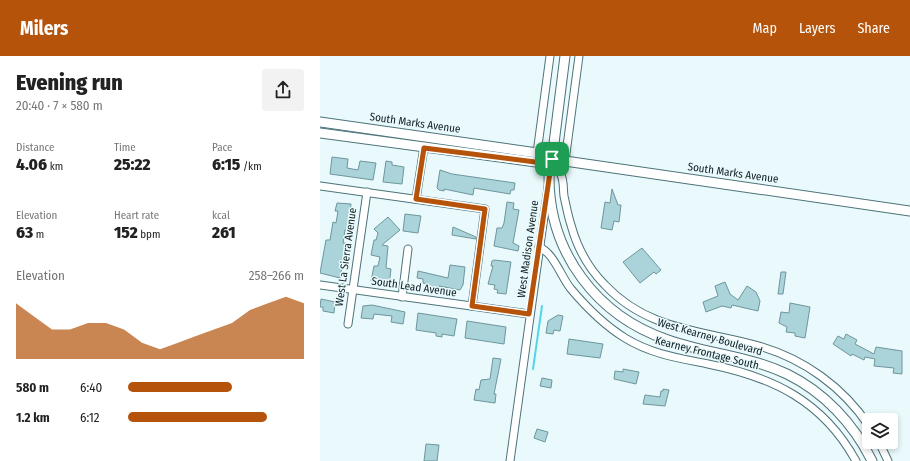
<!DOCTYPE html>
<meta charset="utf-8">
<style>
:root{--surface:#fff;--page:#f2f2f2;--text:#222;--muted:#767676;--accent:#b45309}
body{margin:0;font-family:"Fira Sans Condensed",sans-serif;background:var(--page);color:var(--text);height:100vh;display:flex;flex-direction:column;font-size:15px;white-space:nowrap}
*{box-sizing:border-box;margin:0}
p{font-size:13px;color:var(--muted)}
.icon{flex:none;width:22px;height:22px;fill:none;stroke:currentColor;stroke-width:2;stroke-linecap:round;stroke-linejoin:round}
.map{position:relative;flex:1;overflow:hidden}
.panel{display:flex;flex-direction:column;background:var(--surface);width:320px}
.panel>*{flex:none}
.fabs{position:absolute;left:542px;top:357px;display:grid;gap:8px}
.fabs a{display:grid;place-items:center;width:36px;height:36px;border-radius:4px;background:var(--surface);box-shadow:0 2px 6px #0003;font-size:20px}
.pin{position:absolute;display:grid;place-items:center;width:34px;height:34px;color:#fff;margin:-17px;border-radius:8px;box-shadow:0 2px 6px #0006}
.round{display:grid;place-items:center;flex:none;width:42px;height:42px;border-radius:4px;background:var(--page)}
.headline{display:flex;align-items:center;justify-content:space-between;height:68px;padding:0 16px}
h1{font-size:22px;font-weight:800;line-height:30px}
.stats{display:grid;grid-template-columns:repeat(3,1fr);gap:6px;height:68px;padding:4px 16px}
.stats div{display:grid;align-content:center}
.stats b{font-size:17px;font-weight:800}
.stats small{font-size:11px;font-weight:400}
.stats p{font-size:11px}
.chart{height:112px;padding:8px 16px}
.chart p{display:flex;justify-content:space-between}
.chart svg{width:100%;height:72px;margin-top:4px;fill:var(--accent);opacity:.7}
ul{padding:0 16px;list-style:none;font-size:13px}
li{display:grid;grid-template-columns:64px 48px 1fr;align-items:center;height:30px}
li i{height:10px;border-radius:5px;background:var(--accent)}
header{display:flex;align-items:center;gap:24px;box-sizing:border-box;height:56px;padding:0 20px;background:var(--accent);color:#fff}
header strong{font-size:19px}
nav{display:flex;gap:22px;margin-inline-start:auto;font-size:14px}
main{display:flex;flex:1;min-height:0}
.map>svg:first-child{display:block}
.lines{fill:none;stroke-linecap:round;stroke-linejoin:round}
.stream{stroke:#53d6e8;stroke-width:2}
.building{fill:#aad4da;stroke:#6e969c}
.street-casing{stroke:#4d7379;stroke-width:9}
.secondary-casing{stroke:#4d7379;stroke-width:11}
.street{stroke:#fff;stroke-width:7}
.secondary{stroke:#fff;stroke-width:9}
.route-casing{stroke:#fff;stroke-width:8}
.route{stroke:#b45309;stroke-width:5}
.labels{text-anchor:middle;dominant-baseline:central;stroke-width:3;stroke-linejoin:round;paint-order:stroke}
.street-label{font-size:11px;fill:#0d1d20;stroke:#e9f9fc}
</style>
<header>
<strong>Milers</strong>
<nav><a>Map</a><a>Layers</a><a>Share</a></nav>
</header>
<main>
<section class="panel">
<div class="headline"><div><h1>Evening run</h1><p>20:40 · 7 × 580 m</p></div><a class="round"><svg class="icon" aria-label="share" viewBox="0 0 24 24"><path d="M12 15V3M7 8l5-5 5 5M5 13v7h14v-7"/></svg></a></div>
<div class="stats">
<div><p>Distance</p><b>4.06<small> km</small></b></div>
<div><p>Time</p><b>25:22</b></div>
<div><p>Pace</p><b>6:15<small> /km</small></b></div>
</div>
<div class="stats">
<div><p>Elevation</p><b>63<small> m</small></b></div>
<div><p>Heart rate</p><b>152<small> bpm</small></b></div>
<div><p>kcal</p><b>261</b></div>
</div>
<div class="chart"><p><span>Elevation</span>258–266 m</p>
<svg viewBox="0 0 160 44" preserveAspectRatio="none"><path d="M0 44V10L10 18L20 26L30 26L40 22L50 22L60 26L70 34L80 38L90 34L100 30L110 26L120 22L130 14L140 10L150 6L160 10V44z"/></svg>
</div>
<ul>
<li><b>580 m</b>6:40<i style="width:59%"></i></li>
<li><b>1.2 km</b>6:12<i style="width:79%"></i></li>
</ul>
</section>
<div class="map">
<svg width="590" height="405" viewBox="0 0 590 405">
<rect width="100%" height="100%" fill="#e9f9fc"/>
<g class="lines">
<path class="stream" d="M213,313L222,250"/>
</g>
<g class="building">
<path d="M12,101L28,103L27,112L38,114L40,105L56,107L53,124L10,118Z"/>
<path d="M66,105L72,106V109L84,111L82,128L63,126Z"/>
<path d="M120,114L132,118L195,127L194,134H191L190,138L154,132L153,139L124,133V135L119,134L117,132Z"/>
<path d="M292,133L298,149H301L299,166L294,165L292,174L281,172L285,146L290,147Z"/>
<path d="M187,146L194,147L193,153L199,154L193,187L199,190L198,195L174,190L177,172H182L184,167Z"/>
<path d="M17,147L31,148L28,174H25L23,187H26L20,222L0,217L6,184H10L13,166L16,167L18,155H15Z"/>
<path d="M85,158L101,160L98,177L83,175Z"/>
<path d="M68,161L80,174L62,189L68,190L66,212L71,213L69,229L51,225L54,210H58L60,201L51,199L54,184H56L58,177L54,173Z"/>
<path d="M133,171L156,181V183L132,179Z"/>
<path d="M322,192L341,214L336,218L334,216L320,227L303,206Z"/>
<path d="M174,204L191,206L186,238L177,237L178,234L174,233L175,229L168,228L173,210H171L172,205Z"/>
<path d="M130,209L145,211L143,229L140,234L119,230V232L107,231L108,228L103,227V223L97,222L98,215L128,222Z"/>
<path d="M461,216H466L463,238H458Z"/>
<path d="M405,226L410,238L418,244L427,230L436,236L440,245L438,255L412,249L411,252L402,250L386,256L383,246L398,240L395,230Z"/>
<path d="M1,243L15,246L14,257L3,255V251H0Z"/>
<path d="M470,247L490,251L485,282L475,280V277L466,276L467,271L459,267L461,256L469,257Z"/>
<path d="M52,249L85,256L83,268L71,266L72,260L54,258L53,263L41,262L43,250Z"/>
<path d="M98,257L137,263L134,280L122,278V281L116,280V277L96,274Z"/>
<path d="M238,259L243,260L240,275L234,274L233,278L226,277L228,265Z"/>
<path d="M147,265L186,271L184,288L145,282Z"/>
<path d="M526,278L537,284L535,288L554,298L556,291L582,295V318L573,317L574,312L554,310L555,303L545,301L544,304L532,298L531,300L513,288L518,280L524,283Z"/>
<path d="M249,283L283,288L280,302L247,298Z"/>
<path d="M173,302L181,303L174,338H176L175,347L154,344L156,333L159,334L161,324L170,323Z"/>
<path d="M303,313L319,316L316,328L294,323L295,315L303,316Z"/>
<path d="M222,322L232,324L231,332L220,330Z"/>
<path d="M343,333L349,334L345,350L323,348L325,339L340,341L341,335H343Z"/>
<path d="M217,373L228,376L225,386L214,382Z"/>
<path d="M106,388L119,389L117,405H104Z"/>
</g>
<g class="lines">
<defs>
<g id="street">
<path d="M217,97L230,0"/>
<path d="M232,103C235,108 239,113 241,119C244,125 243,133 244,140C246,149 248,160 251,169C257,191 269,213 285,229C328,275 383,274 439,290C484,303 523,331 549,370"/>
<path d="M245,105L259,0"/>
<path d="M0,130L165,153L152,250"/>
<path d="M96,143L104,91"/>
<path d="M219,191C234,197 241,221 251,233C267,252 284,269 305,282C331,298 358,302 388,308C453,321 503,345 536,405"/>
<path d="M0,229L209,258"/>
<path d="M82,241L88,193"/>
<path d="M28,268L47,136"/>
<path d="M559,386L568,405"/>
<path d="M190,405L232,103"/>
</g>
<g id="secondary">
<path d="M0,66L224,98L232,103L245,105L590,155"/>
<path d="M0,77L223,107L232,103"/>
<path d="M232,103L245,0"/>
<path d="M229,121C229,197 277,260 348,284C388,298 429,300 467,318C504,336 534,368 552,405"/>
</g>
</defs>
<use href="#street" class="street-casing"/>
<use href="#secondary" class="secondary-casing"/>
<use href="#street" class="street"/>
<use href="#secondary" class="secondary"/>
</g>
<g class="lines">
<defs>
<path id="route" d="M104,92L223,107L232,103L209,258L152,250L165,153L96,143Z"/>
</defs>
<use href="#route" class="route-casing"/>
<use href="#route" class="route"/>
</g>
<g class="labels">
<g class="street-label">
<text transform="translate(95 67) rotate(8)">South Marks Avenue</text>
<text transform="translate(413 117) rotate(8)">South Marks Avenue</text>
<text transform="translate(208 193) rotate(-82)">West Madison Avenue</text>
<text transform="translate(26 201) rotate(-82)">West La Sierra Avenue</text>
<text transform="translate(94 231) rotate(8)">South Lead Avenue</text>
<text transform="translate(390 281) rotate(16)">West Kearney Boulevard</text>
<text transform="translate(387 297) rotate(14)">Kearney Frontage South</text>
</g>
</g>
</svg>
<div class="fabs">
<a><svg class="icon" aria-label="layers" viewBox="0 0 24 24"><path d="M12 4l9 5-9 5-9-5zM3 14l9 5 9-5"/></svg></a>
</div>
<div class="pin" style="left:232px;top:103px;background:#1e9e55"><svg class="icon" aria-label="arrive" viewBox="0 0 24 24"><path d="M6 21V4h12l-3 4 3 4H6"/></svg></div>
</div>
</main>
